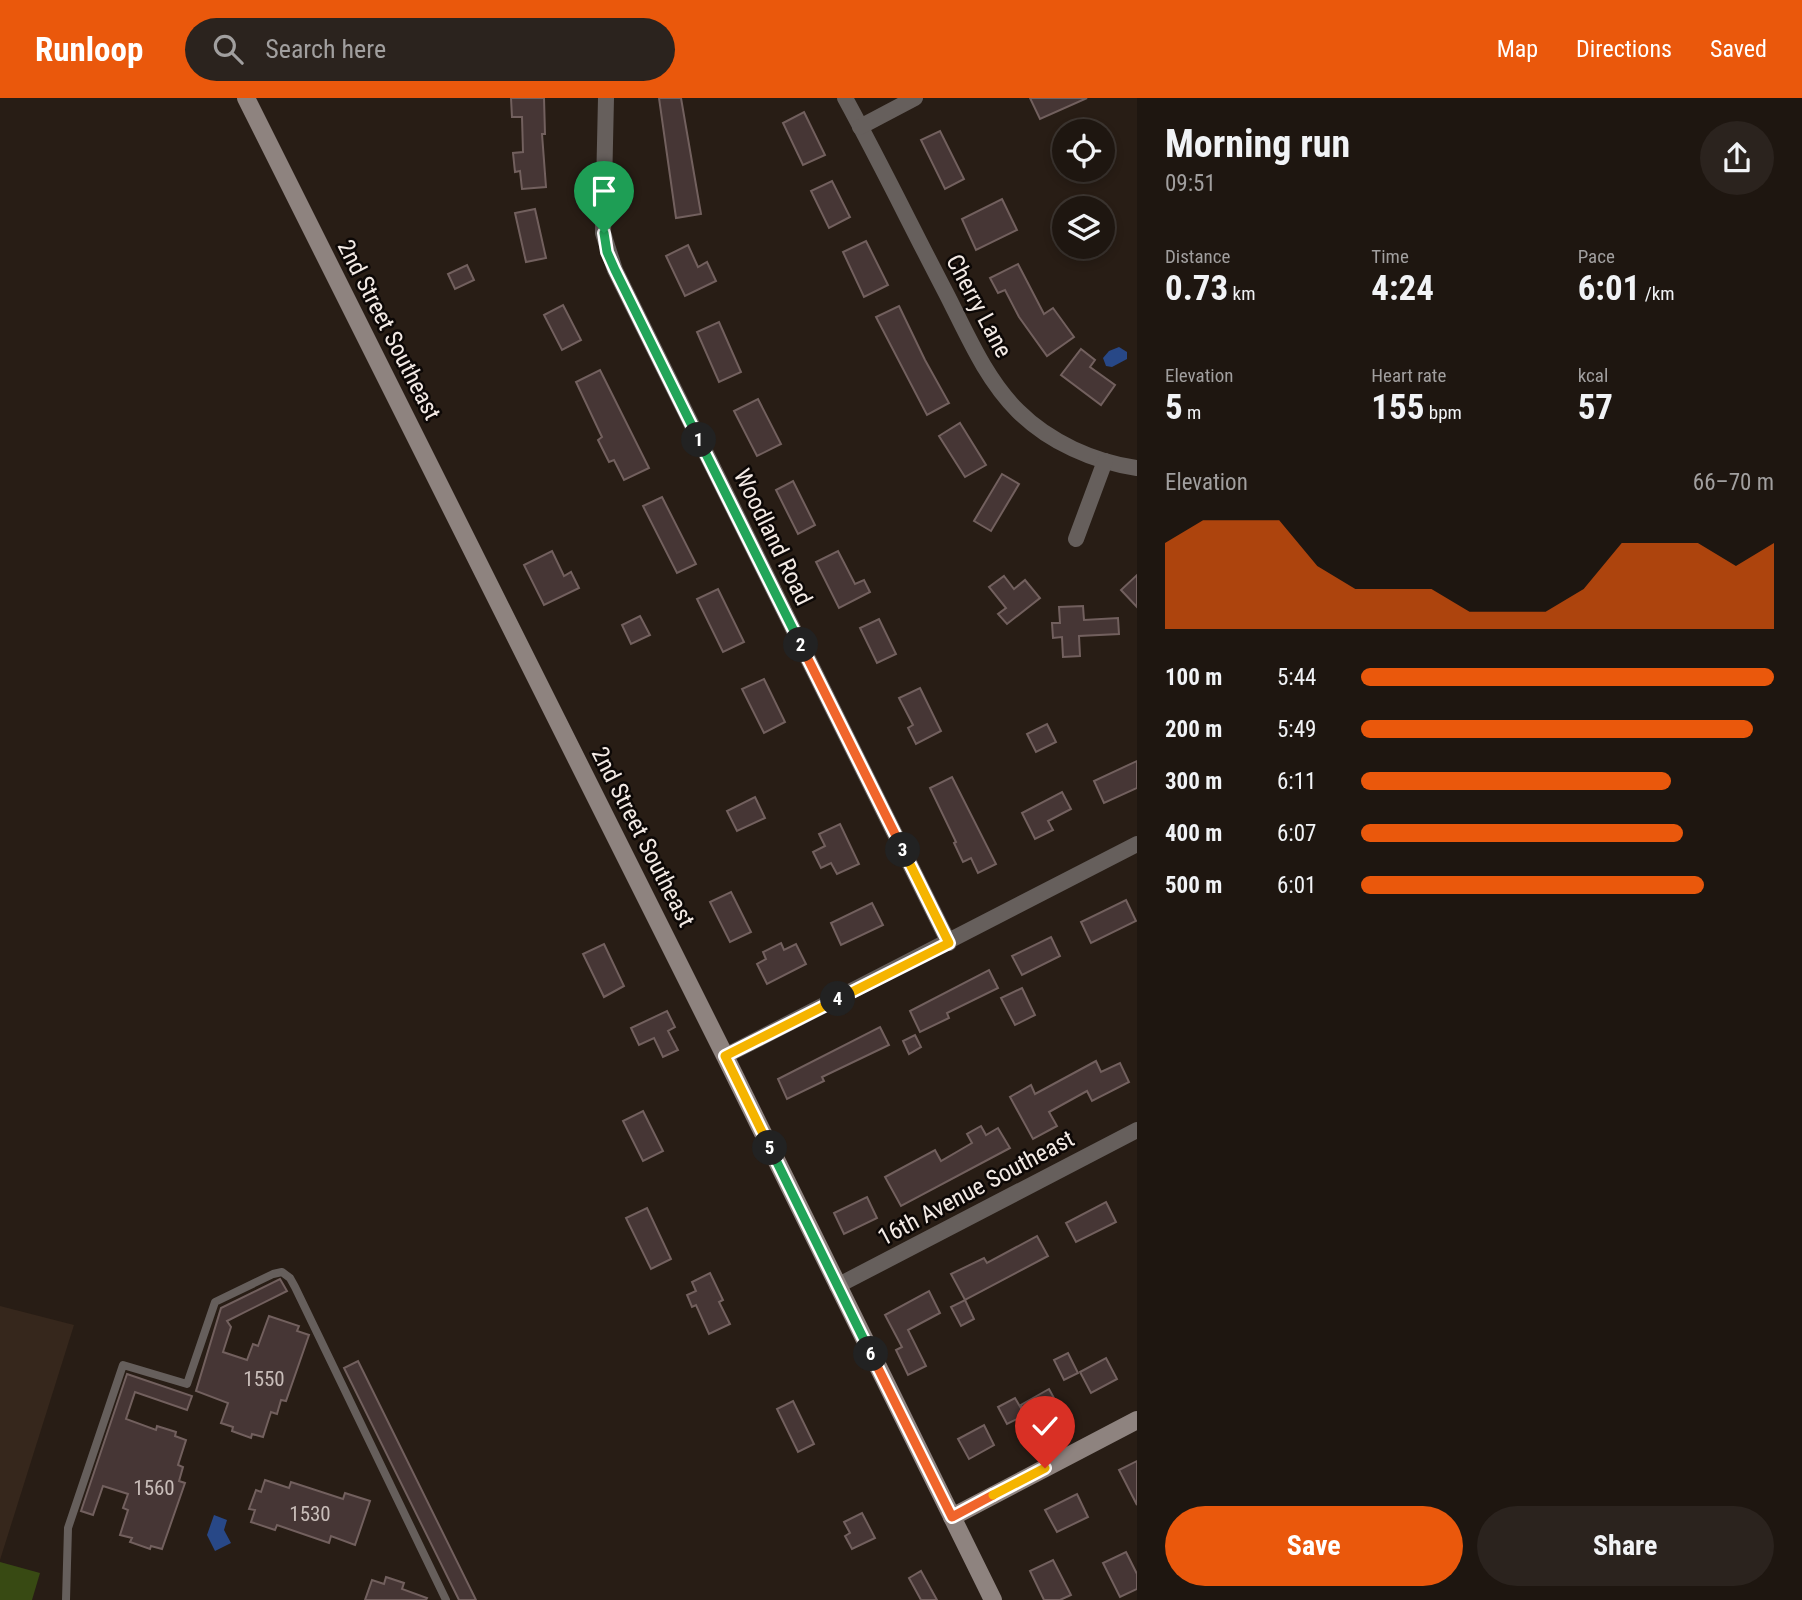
<!DOCTYPE html>
<meta charset="utf-8">
<style>
:root{--surface:#1e1610;--page:#2b231e;--text:#f1f3f6;--muted:#a19f9f;--line:#3c3530;--accent:#ea580c}
body{margin:0;font-family:"Roboto Condensed",sans-serif;background:var(--page);color:var(--text);height:100vh;display:flex;flex-direction:column;font-size:26px;white-space:nowrap}
*{box-sizing:border-box;margin:0}
p{font-size:23px;color:var(--muted)}
.icon{flex:none;width:38px;height:38px;fill:none;stroke:currentColor;stroke-width:2;stroke-linecap:round;stroke-linejoin:round}
.map{position:relative;flex:1;overflow:hidden}
.drawer{display:flex;flex-direction:column;background:var(--surface);width:665px}
.drawer>*{flex:none}
.buttons{position:absolute;left:1052px;top:21px;display:grid;gap:14px}
.buttons a{display:grid;place-items:center;width:63px;height:63px;border-radius:50%;background:var(--surface);box-shadow:0 4px 10px #0003,0 0 0 2px var(--line);font-size:35px}
.pin{position:absolute;display:grid;place-items:center;width:60px;height:60px;color:#fff;margin:-72px -30px;border-radius:50% 50% 50% 0;rotate:-45deg;box-shadow:0 0 7px #0007}
.pin .icon{rotate:45deg}
.km{position:absolute;width:35px;height:35px;margin:-18px;border-radius:50%;background:#222;color:#fff;font-size:19px;line-height:35px;text-align:center}
.round{display:grid;place-items:center;flex:none;width:74px;height:74px;border-radius:37px;background:var(--page)}
.overview{display:flex;align-items:center;justify-content:space-between;height:119px;padding:0 28px}
h1{font-size:38px;font-weight:700;line-height:52px}
.metrics{display:grid;grid-template-columns:repeat(3,1fr);gap:10px;height:119px;padding:7px 28px}
.metrics div{display:grid;align-content:center}
.metrics b{font-size:35px;font-weight:700}
.metrics small{font-size:19px;font-weight:400}
.metrics p{font-size:19px}
.chart{height:196px;padding:14px 28px}
.chart p{display:flex;justify-content:space-between}
.chart svg{width:100%;height:126px;margin-top:7px;fill:var(--accent);opacity:.7}
.button{display:flex;gap:14px;margin-top:auto;padding:14px 28px}
.button a{flex:1;height:80px;border-radius:42px;background:var(--accent);color:#fff;font-size:28px;font-weight:700;line-height:80px;text-align:center}
.button a+a{background:var(--page);color:var(--text)}
ul{padding:0 28px;list-style:none;font-size:23px}
li{display:grid;grid-template-columns:112px 84px 1fr;align-items:center;height:52px}
li i{height:18px;border-radius:9px;background:var(--accent)}
header{display:flex;align-items:center;gap:42px;box-sizing:border-box;height:98px;padding:0 35px;background:var(--accent);color:#fff}
header strong{font-size:33px}
nav{display:flex;gap:38px;margin-inline-start:auto;font-size:24px}
.search{width:490px;height:63px;background:var(--page);display:flex;align-items:center;gap:18px;box-sizing:border-box;padding:0 24px;border-radius:38px;color:var(--muted);font-size:26px}
main{display:flex;flex:1;min-height:0}
.map>svg:first-child{display:block}
.commercial{fill:#36271c}
.green{fill:#384a13}
.water{fill:#284887}
.building{fill:#463635;stroke:#72605e;stroke-width:2}
.lines{fill:none;stroke-linecap:round;stroke-linejoin:round}
.lane{stroke:#665f5c;stroke-width:8}
.street{stroke:#665f5c;stroke-width:16}
.secondary{stroke:#8e837f;stroke-width:18}
.split-1-casing{stroke:#fff;stroke-width:14}
.split-2-casing{stroke:#fff;stroke-width:14}
.split-3-casing{stroke:#fff;stroke-width:14}
.split-4-casing{stroke:#fff;stroke-width:14}
.split-5-casing{stroke:#fff;stroke-width:14}
.split-6-casing{stroke:#fff;stroke-width:14}
.split-7-casing{stroke:#fff;stroke-width:14}
.split-8-casing{stroke:#fff;stroke-width:14}
.split-1{stroke:#22a559;stroke-width:9}
.split-2{stroke:#22a559;stroke-width:9}
.split-3{stroke:#f0652b;stroke-width:9}
.split-4{stroke:#f5b400;stroke-width:9}
.split-5{stroke:#f5b400;stroke-width:9}
.split-6{stroke:#22a559;stroke-width:9}
.split-7{stroke:#f0652b;stroke-width:9}
.split-8{stroke:#f5b400;stroke-width:9}
.labels{text-anchor:middle;dominant-baseline:central;stroke-width:5;stroke-linejoin:round;paint-order:stroke}
.number-label{font-size:21px;fill:#c8bdb9}
.street-label{font-size:24px;fill:#f3eae5;stroke:#0d0806}
</style>
<header>
<strong>Runloop</strong>
<div class="search"><svg class="icon" aria-label="search" viewBox="0 0 24 24"><circle cx="10" cy="10" r="6"/><path d="M15 15l6 6"/></svg>Search here</div>
<nav><a>Map</a><a>Directions</a><a>Saved</a></nav>
</header>
<main>
<div class="map">
<svg width="1137" height="1502" viewBox="0 0 1137 1502">
<rect width="100%" height="100%" fill="#281d15"/>
<path class="commercial" d="M0,1208L74,1227L0,1462Z"/>
<path class="green" d="M0,1464L40,1475L32,1502H0Z"/>
<g class="water">
<path d="M1119,249L1127,254V261L1112,269L1106,268L1103,260L1109,253Z"/>
<path d="M214,1417L227,1422L224,1432L231,1445L215,1453L207,1437Z"/>
</g>
<g class="building">
<path d="M511,0H544L545,36H542L546,89L522,91L520,73L515,74L513,55L523,54L522,19H512Z"/>
<path d="M659,0H681L701,116L676,120Z"/>
<path d="M1030,0H1087L1040,21Z"/>
<path d="M804,14L825,57L803,67L783,25Z"/>
<path d="M940,33L964,81L945,91L921,42Z"/>
<path d="M832,83L850,119L829,130L811,93Z"/>
<path d="M1002,101L1017,132L976,152L962,121Z"/>
<path d="M535,111L546,160L526,164L515,115Z"/>
<path d="M866,143L888,187L864,199L843,154Z"/>
<path d="M688,147L698,169L707,164L716,183L685,198L666,158Z"/>
<path d="M1018,166L1044,216L1053,210L1074,239L1047,258L1019,219L1005,192L998,195L990,180Z"/>
<path d="M467,167L474,182L455,191L448,176Z"/>
<path d="M563,207L581,242L562,252L544,217Z"/>
<path d="M899,208L925,262L949,305L927,317L876,219Z"/>
<path d="M719,224L741,274L719,284L697,234Z"/>
<path d="M1081,251L1095,262L1090,269L1115,287L1101,307L1061,277Z"/>
<path d="M600,272L649,370L624,382L614,362L609,364L598,342L602,339L576,284Z"/>
<path d="M758,301L781,346L757,358L734,313Z"/>
<path d="M960,325L986,367L965,379L939,338Z"/>
<path d="M1002,376L1019,386L991,433L974,423Z"/>
<path d="M793,383L815,427L798,436L776,392Z"/>
<path d="M662,399L696,466L677,475L643,408Z"/>
<path d="M552,453L564,478L571,474L579,490L544,507L524,467Z"/>
<path d="M838,453L855,486L864,482L870,494L839,510L816,464Z"/>
<path d="M1137,477V509L1121,492Z"/>
<path d="M1004,478L1014,491L1025,482L1040,500L1007,526L998,516L1006,510L989,489Z"/>
<path d="M718,491L744,544L723,554L697,501Z"/>
<path d="M1083,508L1084,522L1118,520L1119,536L1079,538L1080,558L1063,559L1062,539L1053,540L1052,525H1060L1059,509Z"/>
<path d="M640,518L650,537L631,546L622,527Z"/>
<path d="M879,521L896,556L877,565L860,530Z"/>
<path d="M764,581L785,624L764,635L742,591Z"/>
<path d="M920,590L941,633L916,646L908,630L913,627L899,600Z"/>
<path d="M1047,626L1056,644L1036,654L1027,636Z"/>
<path d="M1137,663V690L1104,705L1094,683Z"/>
<path d="M952,679L996,766L978,775L971,760L963,764L954,745L956,744L930,690Z"/>
<path d="M1062,694L1071,711L1048,723L1053,732L1035,741L1022,715Z"/>
<path d="M755,699L765,720L737,733L727,713Z"/>
<path d="M840,726L859,766L837,776L831,765L821,770L813,754L825,748L819,736Z"/>
<path d="M731,794L751,834L730,844L710,804Z"/>
<path d="M1126,802L1136,823L1091,845L1081,824Z"/>
<path d="M872,805L883,827L841,847L831,825Z"/>
<path d="M1051,839L1060,858L1022,877L1012,858Z"/>
<path d="M781,845L784,852L796,846L806,866L767,886L757,866L766,861L763,854Z"/>
<path d="M604,846L624,888L604,899L583,856Z"/>
<path d="M989,872L998,890L947,915L949,920L920,934L910,913Z"/>
<path d="M1022,890L1035,917L1015,927L1001,900Z"/>
<path d="M667,913L675,929L668,933L678,952L663,959L654,940L639,947L631,930Z"/>
<path d="M880,929L889,947L822,979L824,983L787,1001L778,981Z"/>
<path d="M915,937L921,949L909,956L903,943Z"/>
<path d="M1096,963L1101,974L1120,965L1129,984L1092,1003L1087,993L1049,1014L1057,1028L1033,1041L1010,999L1031,987L1035,996Z"/>
<path d="M643,1013L663,1053L643,1063L623,1023Z"/>
<path d="M981,1028L986,1037L998,1030L1010,1050L901,1108L885,1079L935,1052L941,1063L972,1045L967,1036Z"/>
<path d="M867,1099L877,1120L844,1136L834,1115Z"/>
<path d="M1106,1104L1116,1124L1076,1144L1066,1125Z"/>
<path d="M647,1110L671,1161L651,1171L626,1120Z"/>
<path d="M1037,1138L1048,1158L965,1202L951,1176L984,1160L987,1165Z"/>
<path d="M710,1175L723,1202L719,1204L730,1226L709,1236L696,1207L692,1209L687,1197L696,1193L692,1184Z"/>
<path d="M280,1181L287,1193L227,1223L231,1229L223,1254L247,1262L253,1246L258,1248L269,1218L299,1228L297,1233L309,1237L286,1303L281,1302L277,1316L271,1314L263,1339L252,1336L251,1340L232,1333L233,1329L221,1325L228,1305L196,1293L221,1210Z"/>
<path d="M929,1193L940,1215L908,1232L926,1268L908,1277L896,1252L902,1249L885,1217Z"/>
<path d="M965,1202L974,1221L961,1228L951,1209Z"/>
<path d="M1068,1255L1078,1275L1064,1282L1054,1262Z"/>
<path d="M1106,1260L1117,1281L1091,1295L1080,1274Z"/>
<path d="M358,1263L476,1502H459L344,1270Z"/>
<path d="M127,1276L192,1298L187,1312L135,1294L126,1321L156,1332L157,1328L176,1334L175,1338L186,1342L178,1367L183,1369L179,1383L185,1385L162,1451L151,1448L150,1451L130,1444L132,1440L120,1437L128,1412L123,1410L128,1396L103,1388L93,1417L81,1413Z"/>
<path d="M1049,1291L1060,1311L1031,1327L1021,1307Z"/>
<path d="M1015,1300L1025,1317L1007,1326L998,1309Z"/>
<path d="M793,1303L814,1346L798,1354L777,1311Z"/>
<path d="M984,1327L994,1347L969,1361L958,1341Z"/>
<path d="M1137,1363V1407L1119,1372Z"/>
<path d="M265,1382L289,1390L291,1384L343,1401L345,1395L370,1403L355,1447L331,1438L329,1445L277,1427L275,1432L251,1424L255,1412L249,1411L256,1392L261,1394Z"/>
<path d="M1077,1396L1088,1419L1057,1434L1045,1412Z"/>
<path d="M862,1415L875,1440L852,1451L845,1438L850,1435L844,1424Z"/>
<path d="M1126,1454L1137,1476V1491L1120,1499L1103,1465Z"/>
<path d="M1053,1462L1071,1497L1060,1502H1044L1030,1473Z"/>
<path d="M921,1473L937,1502H921L909,1480Z"/>
<path d="M386,1479L404,1485L402,1491L427,1500L426,1502H365L372,1482L384,1486Z"/>
</g>
<g class="lines">
<path class="lane" d="M66,1502L68,1430L123,1267L187,1286L215,1204L273,1176L282,1174L290,1180L295,1189L446,1502"/>
<g class="street">
<path d="M606,0L603,135L615,172L949,845"/>
<path d="M845,0C880,64 912,130 946,195C967,236 985,280 1018,313C1049,344 1094,364 1137,370"/>
<path d="M860,29L915,0"/>
<path d="M1076,441L1105,363"/>
<path d="M725,958L1137,746"/>
<path d="M837,1188L1137,1032"/>
</g>
<g class="secondary">
<path d="M246,0L725,958L993,1502"/>
<path d="M952,1419L1137,1322"/>
</g>
</g>
<g class="lines">
<defs>
<path id="split-1" d="M604,135L607,154L615,172L699,342"/>
<path id="split-2" d="M699,342L801,547"/>
<path id="split-3" d="M801,547L903,752"/>
<path id="split-4" d="M838,901L949,845L903,752"/>
<path id="split-5" d="M770,1050L725,958L838,901"/>
<path id="split-6" d="M770,1050L871,1256"/>
<path id="split-7" d="M871,1256L952,1419L993,1397"/>
<path id="split-8" d="M993,1397L1045,1370"/>
</defs>
<use href="#split-1" class="split-1-casing"/>
<use href="#split-2" class="split-2-casing"/>
<use href="#split-3" class="split-3-casing"/>
<use href="#split-4" class="split-4-casing"/>
<use href="#split-5" class="split-5-casing"/>
<use href="#split-6" class="split-6-casing"/>
<use href="#split-7" class="split-7-casing"/>
<use href="#split-8" class="split-8-casing"/>
<use href="#split-1" class="split-1"/>
<use href="#split-2" class="split-2"/>
<use href="#split-3" class="split-3"/>
<use href="#split-4" class="split-4"/>
<use href="#split-5" class="split-5"/>
<use href="#split-6" class="split-6"/>
<use href="#split-7" class="split-7"/>
<use href="#split-8" class="split-8"/>
</g>
<g class="labels">
<g class="number-label">
<text x="264" y="1281">1550</text>
<text x="154" y="1390">1560</text>
<text x="310" y="1416">1530</text>
</g>
<g class="street-label">
<text transform="translate(979 208) rotate(62)">Cherry Lane</text>
<text transform="translate(389 232) rotate(63)">2nd Street Southeast</text>
<text transform="translate(773 439) rotate(64)">Woodland Road</text>
<text transform="translate(643 739) rotate(63)">2nd Street Southeast</text>
<text transform="translate(976 1090) rotate(-28)">16th Avenue Southeast</text>
</g>
</g>
</svg>
<div class="buttons">
<a><svg class="icon" aria-label="locate" viewBox="0 0 24 24"><circle cx="12" cy="12" r="6"/><path d="M12 2v4M12 18v4M2 12h4M18 12h4"/></svg></a>
<a><svg class="icon" aria-label="layers" viewBox="0 0 24 24"><path d="M12 4l9 5-9 5-9-5zM3 14l9 5 9-5"/></svg></a>
</div>
<div class="pin" style="left:604px;top:135px;background:#1e9e55"><svg class="icon" aria-label="arrive" viewBox="0 0 24 24"><path d="M6 21V4h12l-3 4 3 4H6"/></svg></div>
<div class="pin" style="left:1045px;top:1370px;background:#d93025"><svg class="icon" aria-label="check" viewBox="0 0 24 24"><path d="M5 12l5 5 9-10"/></svg></div>
<b class="km" style="left:699px;top:342px">1</b>
<b class="km" style="left:801px;top:547px">2</b>
<b class="km" style="left:903px;top:752px">3</b>
<b class="km" style="left:838px;top:901px">4</b>
<b class="km" style="left:770px;top:1050px">5</b>
<b class="km" style="left:871px;top:1256px">6</b>
</div>
<section class="drawer">
<div class="overview"><div><h1>Morning run</h1><p>09:51</p></div><a class="round"><svg class="icon" aria-label="share" viewBox="0 0 24 24"><path d="M12 15V3M7 8l5-5 5 5M5 13v7h14v-7"/></svg></a></div>
<div class="metrics">
<div><p>Distance</p><b>0.73<small> km</small></b></div>
<div><p>Time</p><b>4:24</b></div>
<div><p>Pace</p><b>6:01<small> /km</small></b></div>
</div>
<div class="metrics">
<div><p>Elevation</p><b>5<small> m</small></b></div>
<div><p>Heart rate</p><b>155<small> bpm</small></b></div>
<div><p>kcal</p><b>57</b></div>
</div>
<div class="chart"><p><span>Elevation</span>66–70 m</p>
<svg viewBox="0 0 160 44" preserveAspectRatio="none"><path d="M0 44V14L10 6L20 6L30 6L40 22L50 30L60 30L70 30L80 38L90 38L100 38L110 30L120 14L130 14L140 14L150 22L160 14V44z"/></svg>
</div>
<ul>
<li><b>100 m</b>5:44<i style="width:100%"></i></li>
<li><b>200 m</b>5:49<i style="width:95%"></i></li>
<li><b>300 m</b>6:11<i style="width:75%"></i></li>
<li><b>400 m</b>6:07<i style="width:78%"></i></li>
<li><b>500 m</b>6:01<i style="width:83%"></i></li>
</ul>
<div class="button"><a>Save</a><a>Share</a></div>
</section>
</main>
